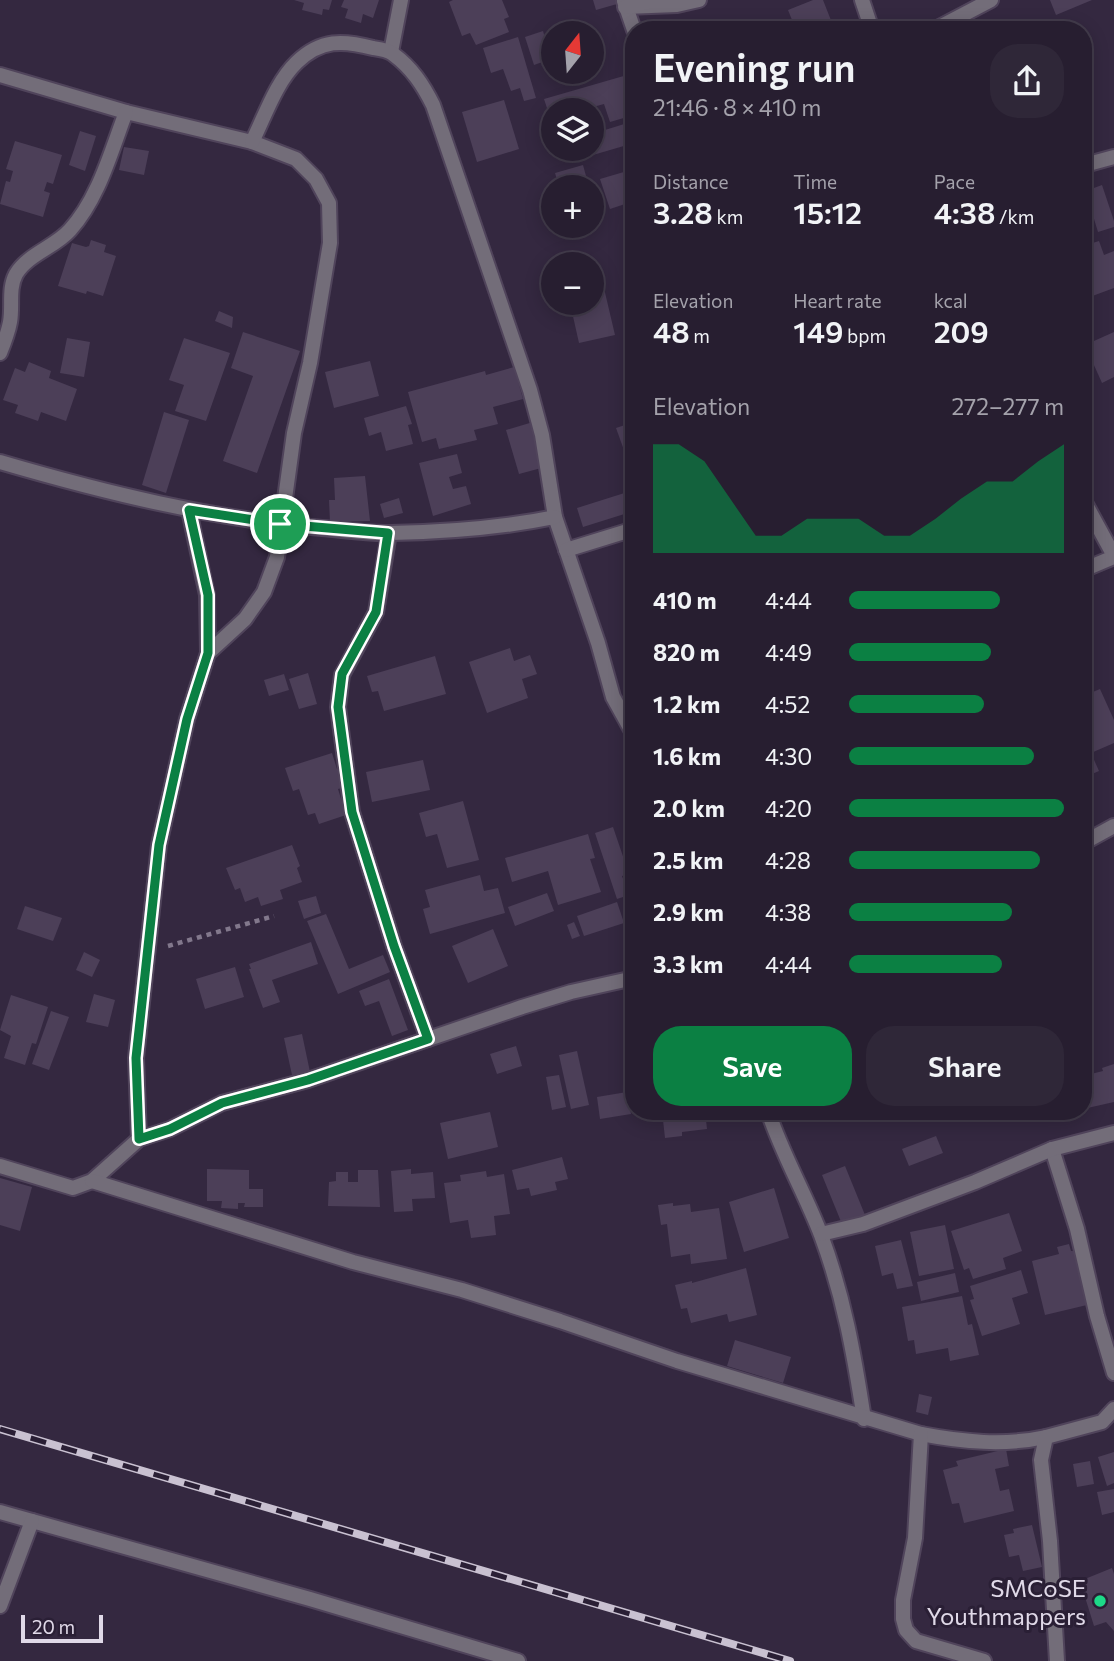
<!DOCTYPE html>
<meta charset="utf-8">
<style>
:root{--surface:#271e30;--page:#2f2738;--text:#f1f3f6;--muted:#a4a2ab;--line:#433c4c;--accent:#0b8043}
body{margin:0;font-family:Commissioner,sans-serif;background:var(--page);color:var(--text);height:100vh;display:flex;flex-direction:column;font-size:26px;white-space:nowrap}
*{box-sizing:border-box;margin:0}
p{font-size:23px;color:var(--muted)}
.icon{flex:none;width:38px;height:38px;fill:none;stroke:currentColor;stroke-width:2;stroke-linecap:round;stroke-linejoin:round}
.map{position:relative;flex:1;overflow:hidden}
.drawer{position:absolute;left:625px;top:21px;width:467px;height:1099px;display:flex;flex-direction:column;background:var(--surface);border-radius:28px;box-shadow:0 4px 18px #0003,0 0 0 2px var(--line)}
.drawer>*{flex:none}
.needle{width:46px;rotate:17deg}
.fabs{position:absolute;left:541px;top:21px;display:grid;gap:14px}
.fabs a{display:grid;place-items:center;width:63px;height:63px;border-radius:50%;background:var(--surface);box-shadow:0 4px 18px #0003,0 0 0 2px var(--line);font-size:35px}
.scale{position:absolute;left:21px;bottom:18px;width:82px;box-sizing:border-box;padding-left:7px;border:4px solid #e0d9e8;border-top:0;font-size:19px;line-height:24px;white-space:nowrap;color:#e0d9e8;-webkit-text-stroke:5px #2a1f35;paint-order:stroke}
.pin{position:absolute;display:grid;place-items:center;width:60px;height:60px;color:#fff;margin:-30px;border:4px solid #fff;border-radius:50%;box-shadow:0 2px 7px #0007}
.round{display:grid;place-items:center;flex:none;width:74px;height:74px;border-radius:28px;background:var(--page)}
.headline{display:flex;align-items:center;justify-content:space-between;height:119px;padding:0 28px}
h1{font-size:38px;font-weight:600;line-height:52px}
.stats{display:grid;grid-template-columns:repeat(3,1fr);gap:10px;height:119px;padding:7px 28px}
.stats div{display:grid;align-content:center}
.stats b{font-size:30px;font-weight:600}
.stats small{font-size:19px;font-weight:400}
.stats p{font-size:19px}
.chart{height:196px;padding:14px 28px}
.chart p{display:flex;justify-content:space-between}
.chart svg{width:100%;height:126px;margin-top:7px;fill:var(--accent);opacity:.7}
.action{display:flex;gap:14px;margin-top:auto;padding:14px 28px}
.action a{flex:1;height:80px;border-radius:28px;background:var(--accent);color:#fff;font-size:28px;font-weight:600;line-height:80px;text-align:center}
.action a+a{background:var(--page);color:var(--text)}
ul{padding:0 28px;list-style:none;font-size:23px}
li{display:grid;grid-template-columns:112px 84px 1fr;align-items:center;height:52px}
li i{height:18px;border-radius:9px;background:var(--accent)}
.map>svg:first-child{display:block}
.building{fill:#4c3f58}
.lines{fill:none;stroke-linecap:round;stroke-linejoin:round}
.minor-casing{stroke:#50445b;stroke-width:18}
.path{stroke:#82788c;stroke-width:4.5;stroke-dasharray:5 5;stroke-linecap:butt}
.minor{stroke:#736d79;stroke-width:14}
.rail-casing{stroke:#c9c1d1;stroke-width:8}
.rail{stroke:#2a1f35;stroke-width:5;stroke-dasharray:16;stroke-linecap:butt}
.route-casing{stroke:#fff;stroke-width:14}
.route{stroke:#0b8043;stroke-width:9}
.poi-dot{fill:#1dd988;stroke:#2a1f35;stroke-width:2.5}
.labels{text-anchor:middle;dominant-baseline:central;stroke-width:6;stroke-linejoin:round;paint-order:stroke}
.poi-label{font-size:24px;fill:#e0d9e8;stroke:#2a1f35;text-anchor:end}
</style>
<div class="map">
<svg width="1114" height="1661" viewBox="0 0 1114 1661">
<rect width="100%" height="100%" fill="#342840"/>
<g class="building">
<path d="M294,0H332L329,10L323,9L322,15L302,10L304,3Z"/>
<path d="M344,0H379L373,18L363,14L361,23L345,18L348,9L341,7Z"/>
<path d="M453,0H502L509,17L504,19L509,32L476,45L470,33L462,36L449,2Z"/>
<path d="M593,0H615L617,4L596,10Z"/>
<path d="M813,0H823L834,28L841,25L843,30H796L788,10Z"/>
<path d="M1050,0H1092L1056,15Z"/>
<path d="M543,31L551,59L534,65L525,37Z"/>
<path d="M518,37L536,98L524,101L520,88L511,91L503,69L491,73L483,48Z"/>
<path d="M634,73V115L610,122L604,104L582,110H553V119L551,120L544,99Z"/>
<path d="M504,100L519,149L477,162L462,112Z"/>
<path d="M634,121V143L593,155L592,134Z"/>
<path d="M80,131L96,136L85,171L69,165Z"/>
<path d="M15,141L62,155L53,184L47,182L44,191L50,193L43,217L0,204L6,181L10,182L13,171L6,169Z"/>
<path d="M124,147L149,151L144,175L119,170Z"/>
<path d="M561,149H578L580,154L563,159Z"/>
<path d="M583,165L589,187H570L569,180L558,183L555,173Z"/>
<path d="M634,169V201L610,209L600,179Z"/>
<path d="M1102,185L1114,221V227L1098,232L1091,209L1083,212V192Z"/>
<path d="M592,201L596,217L592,218Z"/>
<path d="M91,240L106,245L104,252L116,256L103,296L87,291L86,294L58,286L72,243L86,247L89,246Z"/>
<path d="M1099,241L1104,255L1114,251V288L1087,298L1083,288V246Z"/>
<path d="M603,284L615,335L579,343L570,303H592V286Z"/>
<path d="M219,311L233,317L232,328L215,321Z"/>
<path d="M243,332L300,351L257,473L223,461L253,376L231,368Z"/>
<path d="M1114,332V377L1102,383L1085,345Z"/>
<path d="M67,338L90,342L84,377L60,373Z"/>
<path d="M184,338L230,353L206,421L175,411L184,385L169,380Z"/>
<path d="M370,361L379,396L334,408L325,372Z"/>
<path d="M29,362L51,371L49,378L77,389L66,421L41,412L38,421L15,413L18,405L3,400L15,368L25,372Z"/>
<path d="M514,367L523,399L493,407L498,424L474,430L477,440L439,449L436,438L422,442L408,392L485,371L486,375Z"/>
<path d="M406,406L412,424L408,425L413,444L386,451L381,432L369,436L364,418Z"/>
<path d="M164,412L189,420L166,493L142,485Z"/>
<path d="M533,422L545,467L519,474L506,430Z"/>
<path d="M634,422V475H633L616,428Z"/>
<path d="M457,454L462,473L449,477L453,489L466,486L471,504L433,516L419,463Z"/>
<path d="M365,476L370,521L330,522L329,500H335L334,478Z"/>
<path d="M634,490V511L583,527L577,508Z"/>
<path d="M399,498L403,513L384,518L380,504Z"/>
<path d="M510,648L514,661L530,655L537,674L522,679L528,698L487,713L469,662Z"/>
<path d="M435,656L446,694L384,711L378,691L372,692L367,676Z"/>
<path d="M308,673L317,704L299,709L289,679Z"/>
<path d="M284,674L289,690L269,696L264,680Z"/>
<path d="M1100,689L1114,720V743L1091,753L1099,771L1083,778V696Z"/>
<path d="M332,753L337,769L342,768L349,786L338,789L346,815L319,824L315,813L308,815L299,789L293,791L285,768Z"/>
<path d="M423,760L430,790L372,802L366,772Z"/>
<path d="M463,801L479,860L447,868L437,834L426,837L419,813Z"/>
<path d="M613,827L629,874L622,876L629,895L617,899L595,833Z"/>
<path d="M634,827V853L633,854L625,830Z"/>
<path d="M588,834L595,858L590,859L601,892L558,905L548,871L512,882L505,858Z"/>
<path d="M292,845L300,866L297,868L302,882L280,890L283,899L261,906L258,897L245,902L240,888L235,890L226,868Z"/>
<path d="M480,875L484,891L498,888L505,913L430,934L423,909L430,907L425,890Z"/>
<path d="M547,893L554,911L515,926L508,907Z"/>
<path d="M316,896L321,913L304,919L298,901Z"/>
<path d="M617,902L624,923L584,936L577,916Z"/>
<path d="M25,906L62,918L53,941L17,929Z"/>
<path d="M326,914L349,969L383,955L390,972L338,994L307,921Z"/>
<path d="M574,922L580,936L572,939L567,925Z"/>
<path d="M493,929L508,966L468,983L452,946Z"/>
<path d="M1083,941L1090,954L1083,957Z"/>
<path d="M311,942L318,964L272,980L280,1002L263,1008L249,969H251L249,964Z"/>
<path d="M84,952L100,960L92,977L76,970Z"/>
<path d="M235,967L244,997L205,1009L196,979Z"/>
<path d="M389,979L408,1030L392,1036L379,1001L365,1006L359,991Z"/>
<path d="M94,994L115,1000L108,1027L86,1022Z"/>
<path d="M11,995L48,1007L36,1044L32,1043L25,1065L4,1058L11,1036L0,1030Z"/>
<path d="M51,1011L69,1017L49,1070L32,1064Z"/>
<path d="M302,1034L310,1072L292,1075L284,1038Z"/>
<path d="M516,1046L522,1066L497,1074L490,1054Z"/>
<path d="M577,1051L589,1105L571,1109L559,1055Z"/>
<path d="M1114,1064V1102L1083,1109V1076L1103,1071L1102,1068Z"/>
<path d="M559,1075L566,1107L552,1110L546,1077Z"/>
<path d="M627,1092L631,1114L600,1119L597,1097Z"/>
<path d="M662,1111H705L707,1129L682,1132V1136L665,1138Z"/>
<path d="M490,1112L498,1147L448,1159L440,1123Z"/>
<path d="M936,1136L943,1153L909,1166L902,1149Z"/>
<path d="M562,1157L568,1179L555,1182L557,1190L531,1196L529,1188L517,1190L512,1170Z"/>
<path d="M845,1166L865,1215L842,1224L822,1175Z"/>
<path d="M207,1169L249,1170V1189H263V1207H244L245,1203H238V1209L221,1208L222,1201H207Z"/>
<path d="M411,1169V1174L433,1172L435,1198L412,1199L413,1211L394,1212L391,1171Z"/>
<path d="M358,1170H378L380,1207L328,1206L329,1182L336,1181V1172H348V1182H358Z"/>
<path d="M486,1171L487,1177L504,1174L510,1214L494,1216L496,1235L471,1238L468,1220L450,1223L444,1183L461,1181L460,1175Z"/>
<path d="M0,1178L32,1187L20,1231L0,1225Z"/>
<path d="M774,1188L789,1238L744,1252L729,1202Z"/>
<path d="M673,1203V1206L690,1204L691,1212L719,1208L727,1259L691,1264L690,1254L671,1257L667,1224L661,1225L658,1205Z"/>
<path d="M1009,1213L1022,1251L1003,1258L1006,1269L973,1279L969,1268L964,1270L951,1231Z"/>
<path d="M945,1225L954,1269L919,1276L910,1232Z"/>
<path d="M901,1240L913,1286L897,1289L893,1273L882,1276L875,1246Z"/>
<path d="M1069,1244L1071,1251H1074L1087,1305L1045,1315L1032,1261L1059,1254L1057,1247Z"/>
<path d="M746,1268L757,1315L729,1322L727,1314L691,1323L687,1308L681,1309L675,1285L692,1281V1283Z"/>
<path d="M1021,1270L1028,1293L1012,1298L1020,1324L982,1336L970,1300L974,1299L970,1286Z"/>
<path d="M955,1273L959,1292L921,1301L917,1282Z"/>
<path d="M962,1296L968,1325L972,1324L979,1355L950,1361L948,1348L916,1354L914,1340L908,1341L902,1307Z"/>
<path d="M735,1340L791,1357L783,1383L727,1366Z"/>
<path d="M919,1394L932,1397L928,1415L916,1412Z"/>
<path d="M1006,1449L1009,1466L995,1469L1000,1491L1009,1489L1014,1511L964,1523L959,1503L952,1504L943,1470L958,1466L956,1461Z"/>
<path d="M1114,1452V1483L1107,1486L1098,1457Z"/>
<path d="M1090,1461L1094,1484L1077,1487L1073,1464Z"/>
<path d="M1114,1489V1512L1102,1515L1097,1492Z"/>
<path d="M1032,1525L1042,1567L1023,1571L1019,1555L1009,1557L1004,1535L1014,1533L1013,1529Z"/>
<path d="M1112,1568L1114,1574V1631L1106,1622L1094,1626L1080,1581Z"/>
</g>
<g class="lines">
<defs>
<g id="minor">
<path d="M862,0L872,30"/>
<path d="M624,1L634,30"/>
<path d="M625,7L677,5L699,0"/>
<path d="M934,30L991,0"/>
<path d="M391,52L401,0"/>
<path d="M0,75L126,112L252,142L296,159L316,179L329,203L330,243L310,363L294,433L277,557L264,592L245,619L208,653L187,719L159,845L136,1058L139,1139"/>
<path d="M252,142C265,116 276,82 297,62C321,39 343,40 373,48C380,49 388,50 393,54C412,68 423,85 433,105L530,390L542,435L555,517L598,643L613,697L634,735"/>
<path d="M1092,163L1114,157"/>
<path d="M0,353C4,343 8,333 10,322C13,306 8,289 16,274C28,254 55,247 70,230C99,198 111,151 126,112"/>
<path d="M0,462C106,493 212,519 322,528C345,530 368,534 391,533C446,532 501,528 555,517"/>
<path d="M1083,499L1114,556"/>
<path d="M189,510L207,595L208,653"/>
<path d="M389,533L376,612L342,675L338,707L352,812L394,946L428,1039"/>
<path d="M566,550L634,529"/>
<path d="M1083,570L1114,557"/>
<path d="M1083,843L1114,826"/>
<path d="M768,1111C782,1154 805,1193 821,1235C844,1297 854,1354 864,1419"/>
<path d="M1052,1149L1077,1229L1097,1316L1114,1373"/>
<path d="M0,1166L73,1188L92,1181L139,1139L170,1129L222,1103L308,1080L522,1007L571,992L634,978"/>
<path d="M92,1181L353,1262L462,1290L560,1321L677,1361L921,1434C963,1442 1004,1446 1046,1437"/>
<path d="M821,1234L863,1224L975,1182L1052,1149L1114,1133"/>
<path d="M921,1434L915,1538L903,1600V1619L906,1630L916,1641L984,1661"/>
<path d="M0,1512L310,1599L518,1661"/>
<path d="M0,1606L32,1521"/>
<path d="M1057,1661L1050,1541L1041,1460L1046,1437L1102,1422L1114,1409"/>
</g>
</defs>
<use href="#minor" class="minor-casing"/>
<g class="path">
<path d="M168,946L274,916"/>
<path d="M0,1429L790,1661"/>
</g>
<use href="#minor" class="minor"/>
<defs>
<path id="rail" d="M0,1429L790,1661"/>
</defs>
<use href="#rail" class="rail-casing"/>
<use href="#rail" class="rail"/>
</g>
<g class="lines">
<defs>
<path id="route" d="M189,510L280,524L388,533L376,612L342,674L338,707L352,812L394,946L428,1039L308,1080L222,1103L170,1129L139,1139L136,1058L159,845L187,719L208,653V595Z"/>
</defs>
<use href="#route" class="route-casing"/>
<use href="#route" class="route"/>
</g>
<circle class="poi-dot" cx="1100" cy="1601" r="7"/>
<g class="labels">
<g class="poi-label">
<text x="1086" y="1587">SMCoSE<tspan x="1086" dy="28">Youthmappers</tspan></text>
</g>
</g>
</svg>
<div class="fabs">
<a><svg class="needle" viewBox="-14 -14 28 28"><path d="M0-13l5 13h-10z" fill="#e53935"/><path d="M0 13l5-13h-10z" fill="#a4a2ab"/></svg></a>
<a><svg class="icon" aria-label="layers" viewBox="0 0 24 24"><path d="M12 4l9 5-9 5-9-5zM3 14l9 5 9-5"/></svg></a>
<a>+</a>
<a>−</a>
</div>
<div class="scale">20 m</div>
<div class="pin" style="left:280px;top:524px;background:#1e9e55"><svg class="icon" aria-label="arrive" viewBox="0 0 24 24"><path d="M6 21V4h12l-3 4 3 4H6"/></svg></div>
<section class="drawer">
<div class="headline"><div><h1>Evening run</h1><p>21:46 · 8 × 410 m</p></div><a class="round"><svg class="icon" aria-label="share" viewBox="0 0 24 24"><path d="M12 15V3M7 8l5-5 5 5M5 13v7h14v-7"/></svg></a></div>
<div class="stats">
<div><p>Distance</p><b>3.28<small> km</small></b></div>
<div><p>Time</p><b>15:12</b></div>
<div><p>Pace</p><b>4:38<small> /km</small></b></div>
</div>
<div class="stats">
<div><p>Elevation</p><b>48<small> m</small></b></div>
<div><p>Heart rate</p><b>149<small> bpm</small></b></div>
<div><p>kcal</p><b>209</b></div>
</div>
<div class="chart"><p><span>Elevation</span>272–277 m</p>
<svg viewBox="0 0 160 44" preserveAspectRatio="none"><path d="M0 44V6L10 6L20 12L30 25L40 38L50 38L60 32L70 32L80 32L90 38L100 38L110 32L120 25L130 19L140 19L150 12L160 6V44z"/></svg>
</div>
<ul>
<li><b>410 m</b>4:44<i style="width:70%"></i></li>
<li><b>820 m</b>4:49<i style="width:66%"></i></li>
<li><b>1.2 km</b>4:52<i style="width:63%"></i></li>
<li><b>1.6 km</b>4:30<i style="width:86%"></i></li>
<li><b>2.0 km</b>4:20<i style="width:100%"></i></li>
<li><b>2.5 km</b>4:28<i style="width:89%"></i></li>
<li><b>2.9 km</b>4:38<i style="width:76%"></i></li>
<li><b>3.3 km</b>4:44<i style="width:71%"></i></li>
</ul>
<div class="action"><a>Save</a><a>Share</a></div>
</section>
</div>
